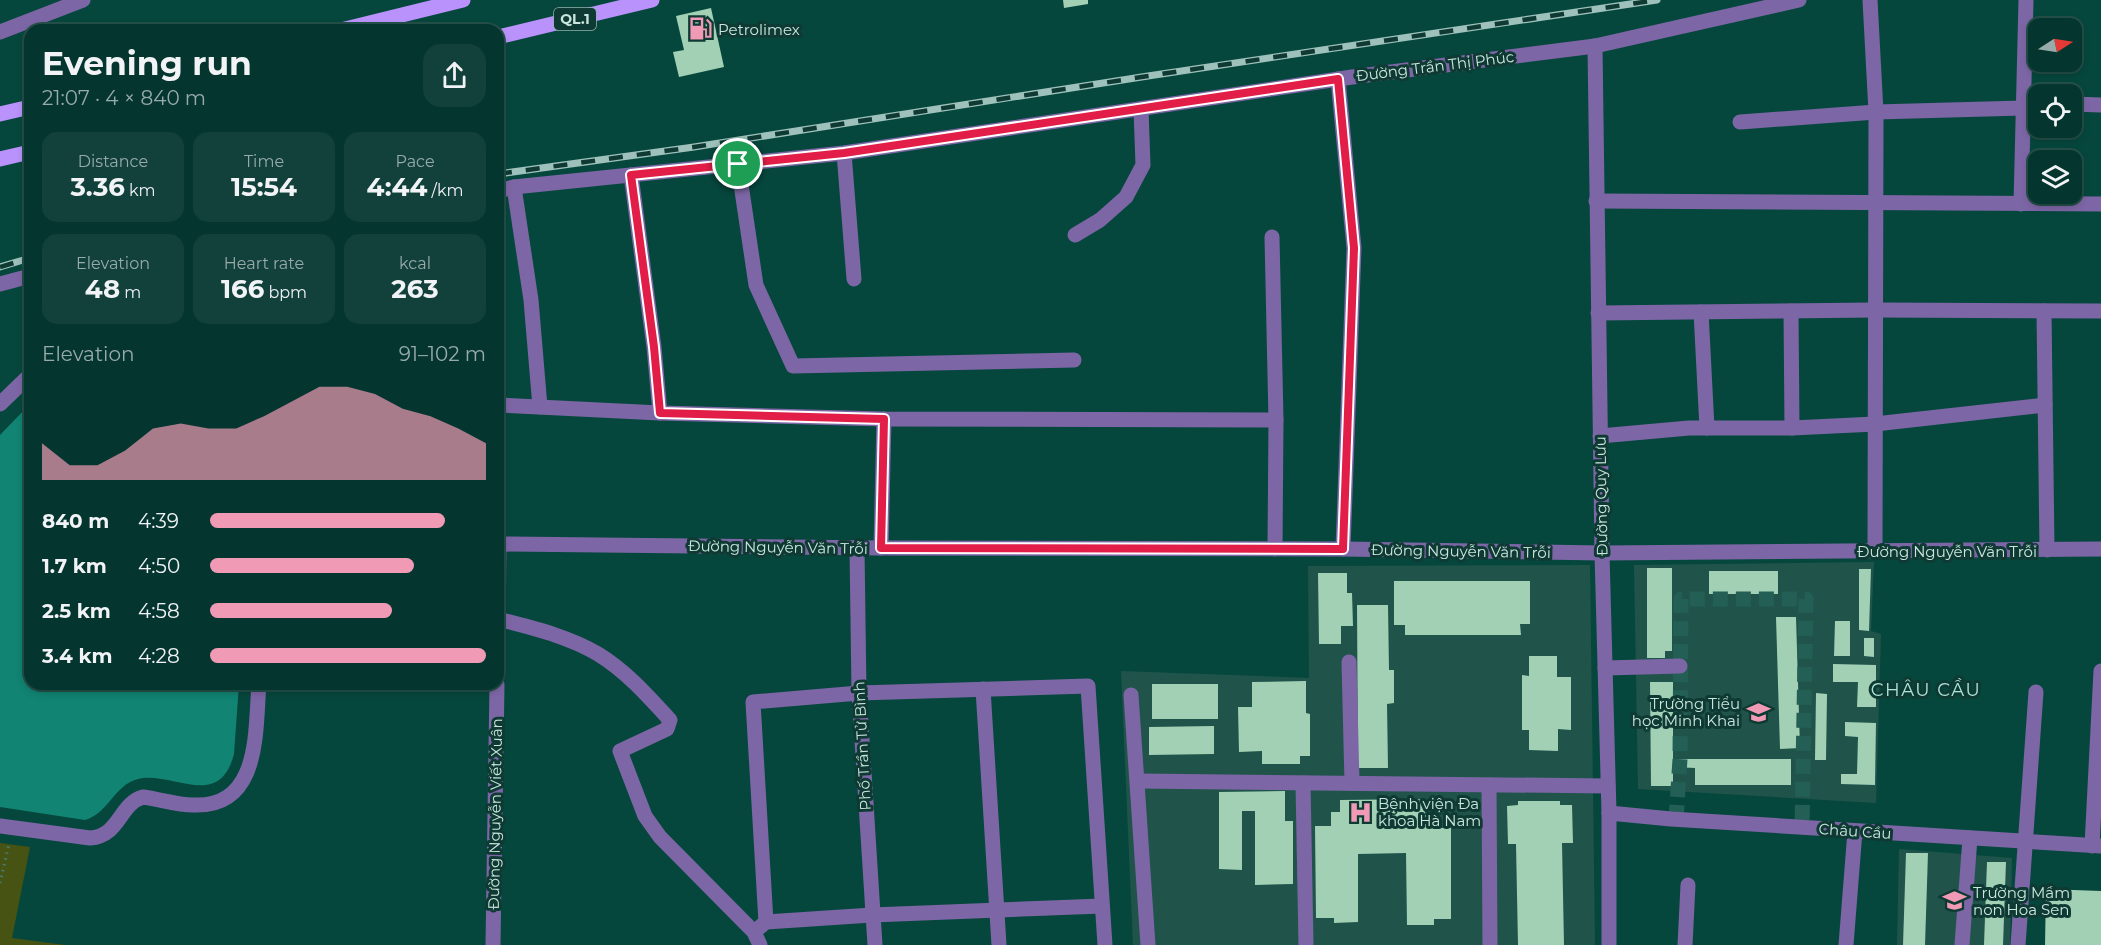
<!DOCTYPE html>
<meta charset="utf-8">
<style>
:root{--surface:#04352e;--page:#12403a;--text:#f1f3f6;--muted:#97abaa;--line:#25504a;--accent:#f09ab5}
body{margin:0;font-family:Montserrat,sans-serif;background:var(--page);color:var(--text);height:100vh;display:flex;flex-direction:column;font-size:22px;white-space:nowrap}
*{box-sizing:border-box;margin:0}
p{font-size:20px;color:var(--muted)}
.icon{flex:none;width:33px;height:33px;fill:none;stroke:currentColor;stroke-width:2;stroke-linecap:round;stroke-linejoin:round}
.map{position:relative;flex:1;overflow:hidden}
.panel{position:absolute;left:24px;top:24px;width:480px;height:666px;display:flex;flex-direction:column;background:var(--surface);border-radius:18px;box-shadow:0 3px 9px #0003,0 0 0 2px var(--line)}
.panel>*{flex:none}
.needle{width:39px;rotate:78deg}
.controls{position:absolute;left:2028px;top:18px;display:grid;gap:12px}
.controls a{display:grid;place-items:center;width:54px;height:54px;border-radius:12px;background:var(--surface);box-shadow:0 3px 9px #0003,0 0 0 2px var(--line);font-size:30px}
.pin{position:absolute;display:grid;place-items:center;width:51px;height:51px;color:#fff;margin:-26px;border:3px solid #fff;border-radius:50%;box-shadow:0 2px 6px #0007}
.round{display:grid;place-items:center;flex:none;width:63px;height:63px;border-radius:18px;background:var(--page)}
.overview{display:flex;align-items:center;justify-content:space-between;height:102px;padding:0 18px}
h1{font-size:33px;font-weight:700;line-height:45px}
.figures{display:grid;grid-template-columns:repeat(3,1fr);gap:9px;height:102px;padding:6px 18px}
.figures div{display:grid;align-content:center;border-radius:15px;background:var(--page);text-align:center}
.figures b{font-size:26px;font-weight:700}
.figures small{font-size:16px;font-weight:400}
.figures p{font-size:16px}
.chart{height:168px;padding:12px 18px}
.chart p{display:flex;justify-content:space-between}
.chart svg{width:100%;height:108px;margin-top:6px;fill:var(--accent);opacity:.7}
ul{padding:0 18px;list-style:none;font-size:20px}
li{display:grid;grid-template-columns:96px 72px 1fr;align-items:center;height:45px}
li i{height:15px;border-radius:8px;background:var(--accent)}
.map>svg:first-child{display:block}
.built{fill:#20544b}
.green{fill:#475313}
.water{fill:#118473}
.building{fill:#a1d0b5}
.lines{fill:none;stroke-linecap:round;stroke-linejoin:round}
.minor-tunnel{stroke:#235f55;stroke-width:15;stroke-dasharray:15 8;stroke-linecap:butt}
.path{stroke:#477c73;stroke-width:3;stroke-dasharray:1.5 4.5;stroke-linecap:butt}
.minor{stroke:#7d66a6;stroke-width:15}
.major{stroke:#b993fb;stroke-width:15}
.rail-casing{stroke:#9ec2bb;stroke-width:7}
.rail{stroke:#0e3a33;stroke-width:4.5;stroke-dasharray:14;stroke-linecap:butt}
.route-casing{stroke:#fff;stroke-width:12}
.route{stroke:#e11d48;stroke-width:8}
.labels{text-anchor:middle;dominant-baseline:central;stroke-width:6;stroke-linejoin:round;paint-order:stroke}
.shield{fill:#0e3a33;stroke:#92b2ab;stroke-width:1.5}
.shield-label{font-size:14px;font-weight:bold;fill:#cae6df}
.poi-label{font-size:15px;fill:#cae6df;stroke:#0e3a33;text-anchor:start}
.street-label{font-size:15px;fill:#cae6df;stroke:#0e3a33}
.quarter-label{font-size:18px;letter-spacing:1.5px;fill:#abe5d8;stroke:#0e3a33}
</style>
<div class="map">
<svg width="2101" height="945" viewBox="0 0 2101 945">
<rect width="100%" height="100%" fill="#06473d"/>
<g class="built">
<path d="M1874,562L1871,631L1881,634L1876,803L1638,789L1634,565Z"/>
<path d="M1590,565L1595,945H1133L1121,671L1309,678L1308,566Z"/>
<path d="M1899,849L2012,858L2010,945H1897Z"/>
</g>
<path class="green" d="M0,843L30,847L12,938L65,945H0Z"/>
<path class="water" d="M30,404V684H239L234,754C220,808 178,775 143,778C115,781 110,813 85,820L0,807V435Z"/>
<g class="building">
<path d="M1063,0H1088V4L1064,8Z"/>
<path d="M711,8L724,67L679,77L673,52L684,50L676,16Z"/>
<path d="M1647,568H1672V651H1665V658H1647Z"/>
<path d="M1859,569H1871L1869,631L1859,630Z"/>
<rect x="1709" y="571" width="69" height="23"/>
<path d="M1318,573H1347V593H1352L1353,626H1341V644H1319Z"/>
<path d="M1394,581H1530V624H1520L1521,635H1405V625H1394Z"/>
<path d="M1357,605H1388L1389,670H1394V703L1387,704L1388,768H1358Z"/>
<path d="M1776,617H1796L1800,748L1780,749Z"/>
<path d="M1835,621H1850V656H1834Z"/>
<path d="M1864,638H1874V657L1864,656Z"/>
<path d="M1529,656H1557V677H1571V730L1558,729V751L1529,750V730H1522V675L1529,676Z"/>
<path d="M1833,664L1876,665V707H1857L1858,682H1833Z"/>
<path d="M1306,681V713L1310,714V756H1300V764H1262V751L1239,752L1238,707H1252V682Z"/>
<path d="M1650,682H1673V759H1791V785H1695V768L1673,767V786H1651Z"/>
<rect x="1152" y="684" width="66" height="35"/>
<path d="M1816,693L1827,694L1826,760H1815Z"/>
<path d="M1845,722L1876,723L1875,785L1841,784V774H1857L1858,737L1845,736Z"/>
<path d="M1214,726V754L1149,755V727Z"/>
<path d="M1285,791V821H1293V884L1255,885V811H1242V870L1219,869V792Z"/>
<path d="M1425,799V815H1438V828H1451V919H1434V925H1407L1406,853L1358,854V922L1334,923V918H1316L1315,826H1331V812H1340V800Z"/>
<path d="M1518,801H1560V805H1572L1573,843H1562L1564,945H1518L1516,844H1508L1507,806L1518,805Z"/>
<path d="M1906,853H1928L1925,945H1903Z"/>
<path d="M1987,862H2006L2003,945H1984Z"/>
<path d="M2046,889L2101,891V945H2045Z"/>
</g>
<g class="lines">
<path class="minor-tunnel" d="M1676,820L1680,759L1681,599H1806L1802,828"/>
<path class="path" d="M0,883L9,844"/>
<g class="minor">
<path d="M1870,0L1876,112L1875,551"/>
<path d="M0,32L83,0"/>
<path d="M1595,46L1602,553L1609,813V945"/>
<path d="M1338,79L1354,248L1343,549"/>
<path d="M2072,104L2101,105"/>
<path d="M1740,122L1876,112L2023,108"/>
<path d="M844,153L854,279"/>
<path d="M738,164L756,285L793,366L1074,360"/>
<path d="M631,175L654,347L660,413"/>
<path d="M514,187L531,300L540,407"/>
<path d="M498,191L514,187L844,153L1352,77L1595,46L1799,0"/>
<path d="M1596,201L2101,204"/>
<path d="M2021,204L2026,0"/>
<path d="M1075,235L1100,220L1126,197L1143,165L1141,109"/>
<path d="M1272,237L1276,420L1275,549"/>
<path d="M0,284L30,276"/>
<path d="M1791,311L1792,428"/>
<path d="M2044,311L2047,550"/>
<path d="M1701,312L1707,428"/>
<path d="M1598,313L1875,310L2101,311"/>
<path d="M0,404L30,375"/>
<path d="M498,405L660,413L884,419L1276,420"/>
<path d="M1600,436L1689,428H1792L1875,424L2045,405"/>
<path d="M498,544L881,548L1343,549L1602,553L2101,549"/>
<path d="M857,548L859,693L875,945"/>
<path d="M881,548L884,419"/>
<path d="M498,619C532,628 568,636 598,654C626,671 648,696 670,720L667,729L620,751L645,816L660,837L754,932L760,945"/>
<path d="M498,630L499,544"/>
<path d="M1349,662L1352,783"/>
<path d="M1605,668L1680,666"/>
<path d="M983,689L999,945"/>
<path d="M1131,695L1148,945"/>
<path d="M1138,781L1608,786"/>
<path d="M1303,783L1306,945"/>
<path d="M1489,785L1490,945"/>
<path d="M1609,813L1671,819L2101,846"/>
<path d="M0,826L90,838C120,836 119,804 143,797C159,799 177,805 193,805C261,808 255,731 259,684"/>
<path d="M2092,846L2101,671"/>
<path d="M766,922L753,702L859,693L1088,686L1105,945"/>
<path d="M760,927L766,922L872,915L1102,906"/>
<path d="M493,945L497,684"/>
<path d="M1685,945L1688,885"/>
<path d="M1846,945L1855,831"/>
<path d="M1962,945L1970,838"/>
<path d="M2018,945L2036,692"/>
</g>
<g class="major">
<path d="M341,30L463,0"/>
<path d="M498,37L652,0"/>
<path d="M0,114L30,107"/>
<path d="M0,159L30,152"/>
</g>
<defs>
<g id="rail">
<path d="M498,174L694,147L1148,76L1657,0"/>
<path d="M0,267L30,258"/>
</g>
</defs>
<use href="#rail" class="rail-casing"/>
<use href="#rail" class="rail"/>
</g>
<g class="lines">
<defs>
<path id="route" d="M1338,79L1354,248L1343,549L881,548L884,419L660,413L654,347L631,175L844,153Z"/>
</defs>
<use href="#route" class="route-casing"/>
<use href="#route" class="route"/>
</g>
<defs>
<symbol id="fuel-bare" viewBox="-9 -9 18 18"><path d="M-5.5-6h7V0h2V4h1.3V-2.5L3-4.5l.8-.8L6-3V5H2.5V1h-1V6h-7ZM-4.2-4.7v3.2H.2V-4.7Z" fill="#f09ab5" stroke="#0e3a33" stroke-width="2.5" paint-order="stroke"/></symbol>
<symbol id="school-bare" viewBox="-9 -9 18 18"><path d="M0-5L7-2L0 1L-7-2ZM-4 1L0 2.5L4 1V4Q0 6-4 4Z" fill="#f09ab5" stroke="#0e3a33" stroke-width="2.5" paint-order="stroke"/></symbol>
<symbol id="hospital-bare" viewBox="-9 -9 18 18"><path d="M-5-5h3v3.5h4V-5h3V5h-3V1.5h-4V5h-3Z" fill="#f09ab5" stroke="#0e3a33" stroke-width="2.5" paint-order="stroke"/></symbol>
</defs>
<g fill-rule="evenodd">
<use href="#fuel-bare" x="684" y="12" width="33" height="33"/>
<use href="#school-bare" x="1742" y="696" width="33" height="33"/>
<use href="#hospital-bare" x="1344" y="796" width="33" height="33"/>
<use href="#school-bare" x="1938" y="884" width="33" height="33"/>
</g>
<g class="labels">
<rect class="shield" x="554" y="8" width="42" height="22" rx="4.5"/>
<g class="shield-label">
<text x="575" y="19">QL.1</text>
</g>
<g class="poi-label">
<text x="718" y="29">Petrolimex</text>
<text x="1740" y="703" text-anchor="end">Trường Tiểu<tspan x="1740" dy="17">học Minh Khai</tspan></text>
<text x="1378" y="803">Bệnh viện Đa<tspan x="1378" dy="17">khoa Hà Nam</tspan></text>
<text x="1973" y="892">Trường Mầm<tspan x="1973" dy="17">non Hoa Sen</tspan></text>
</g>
<g class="street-label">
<text transform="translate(1435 66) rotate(-7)">Đường Trần Thị Phúc</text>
<text transform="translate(1601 496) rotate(-91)">Đường Quy Lưu</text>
<text transform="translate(778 547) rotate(1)">Đường Nguyễn Văn Trỗi</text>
<text transform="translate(1461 551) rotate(1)">Đường Nguyễn Văn Trỗi</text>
<text x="1947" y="551">Đường Nguyễn Văn Trỗi</text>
<text transform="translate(862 746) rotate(-93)">Phố Trần Tử Bình</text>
<text transform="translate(495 814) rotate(-89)">Đường Nguyễn Viết Xuân</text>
<text transform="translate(1855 831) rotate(4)">Châu Cầu</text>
</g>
<g class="quarter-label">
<text x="1926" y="690">CHÂU CẦU</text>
</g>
</g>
</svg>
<div class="controls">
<a><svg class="needle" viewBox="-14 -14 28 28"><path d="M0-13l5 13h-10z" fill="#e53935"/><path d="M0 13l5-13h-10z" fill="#97abaa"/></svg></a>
<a><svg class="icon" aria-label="locate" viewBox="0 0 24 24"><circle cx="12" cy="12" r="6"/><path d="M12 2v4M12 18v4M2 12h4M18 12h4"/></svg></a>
<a><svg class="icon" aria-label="layers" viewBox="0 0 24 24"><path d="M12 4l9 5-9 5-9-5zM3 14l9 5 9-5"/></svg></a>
</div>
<div class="pin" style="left:738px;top:164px;background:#1e9e55"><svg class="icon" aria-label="arrive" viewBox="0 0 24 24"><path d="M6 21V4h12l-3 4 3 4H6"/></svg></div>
<section class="panel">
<div class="overview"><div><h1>Evening run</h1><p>21:07 · 4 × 840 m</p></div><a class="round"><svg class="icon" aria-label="share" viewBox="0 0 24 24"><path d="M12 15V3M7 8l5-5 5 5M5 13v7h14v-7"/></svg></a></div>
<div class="figures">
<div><p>Distance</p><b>3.36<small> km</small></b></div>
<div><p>Time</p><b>15:54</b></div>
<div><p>Pace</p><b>4:44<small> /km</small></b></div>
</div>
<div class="figures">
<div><p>Elevation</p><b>48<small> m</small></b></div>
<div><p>Heart rate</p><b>166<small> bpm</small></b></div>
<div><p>kcal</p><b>263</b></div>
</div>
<div class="chart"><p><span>Elevation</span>91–102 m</p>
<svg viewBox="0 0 160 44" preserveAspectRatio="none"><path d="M0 44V29L10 38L20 38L30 32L40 23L50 21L60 23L70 23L80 18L90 12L100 6L110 6L120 9L130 15L140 18L150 23L160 29V44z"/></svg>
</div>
<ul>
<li><b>840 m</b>4:39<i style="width:85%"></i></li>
<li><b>1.7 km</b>4:50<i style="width:74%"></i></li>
<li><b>2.5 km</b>4:58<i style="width:66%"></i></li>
<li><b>3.4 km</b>4:28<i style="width:100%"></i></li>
</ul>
</section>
</div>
